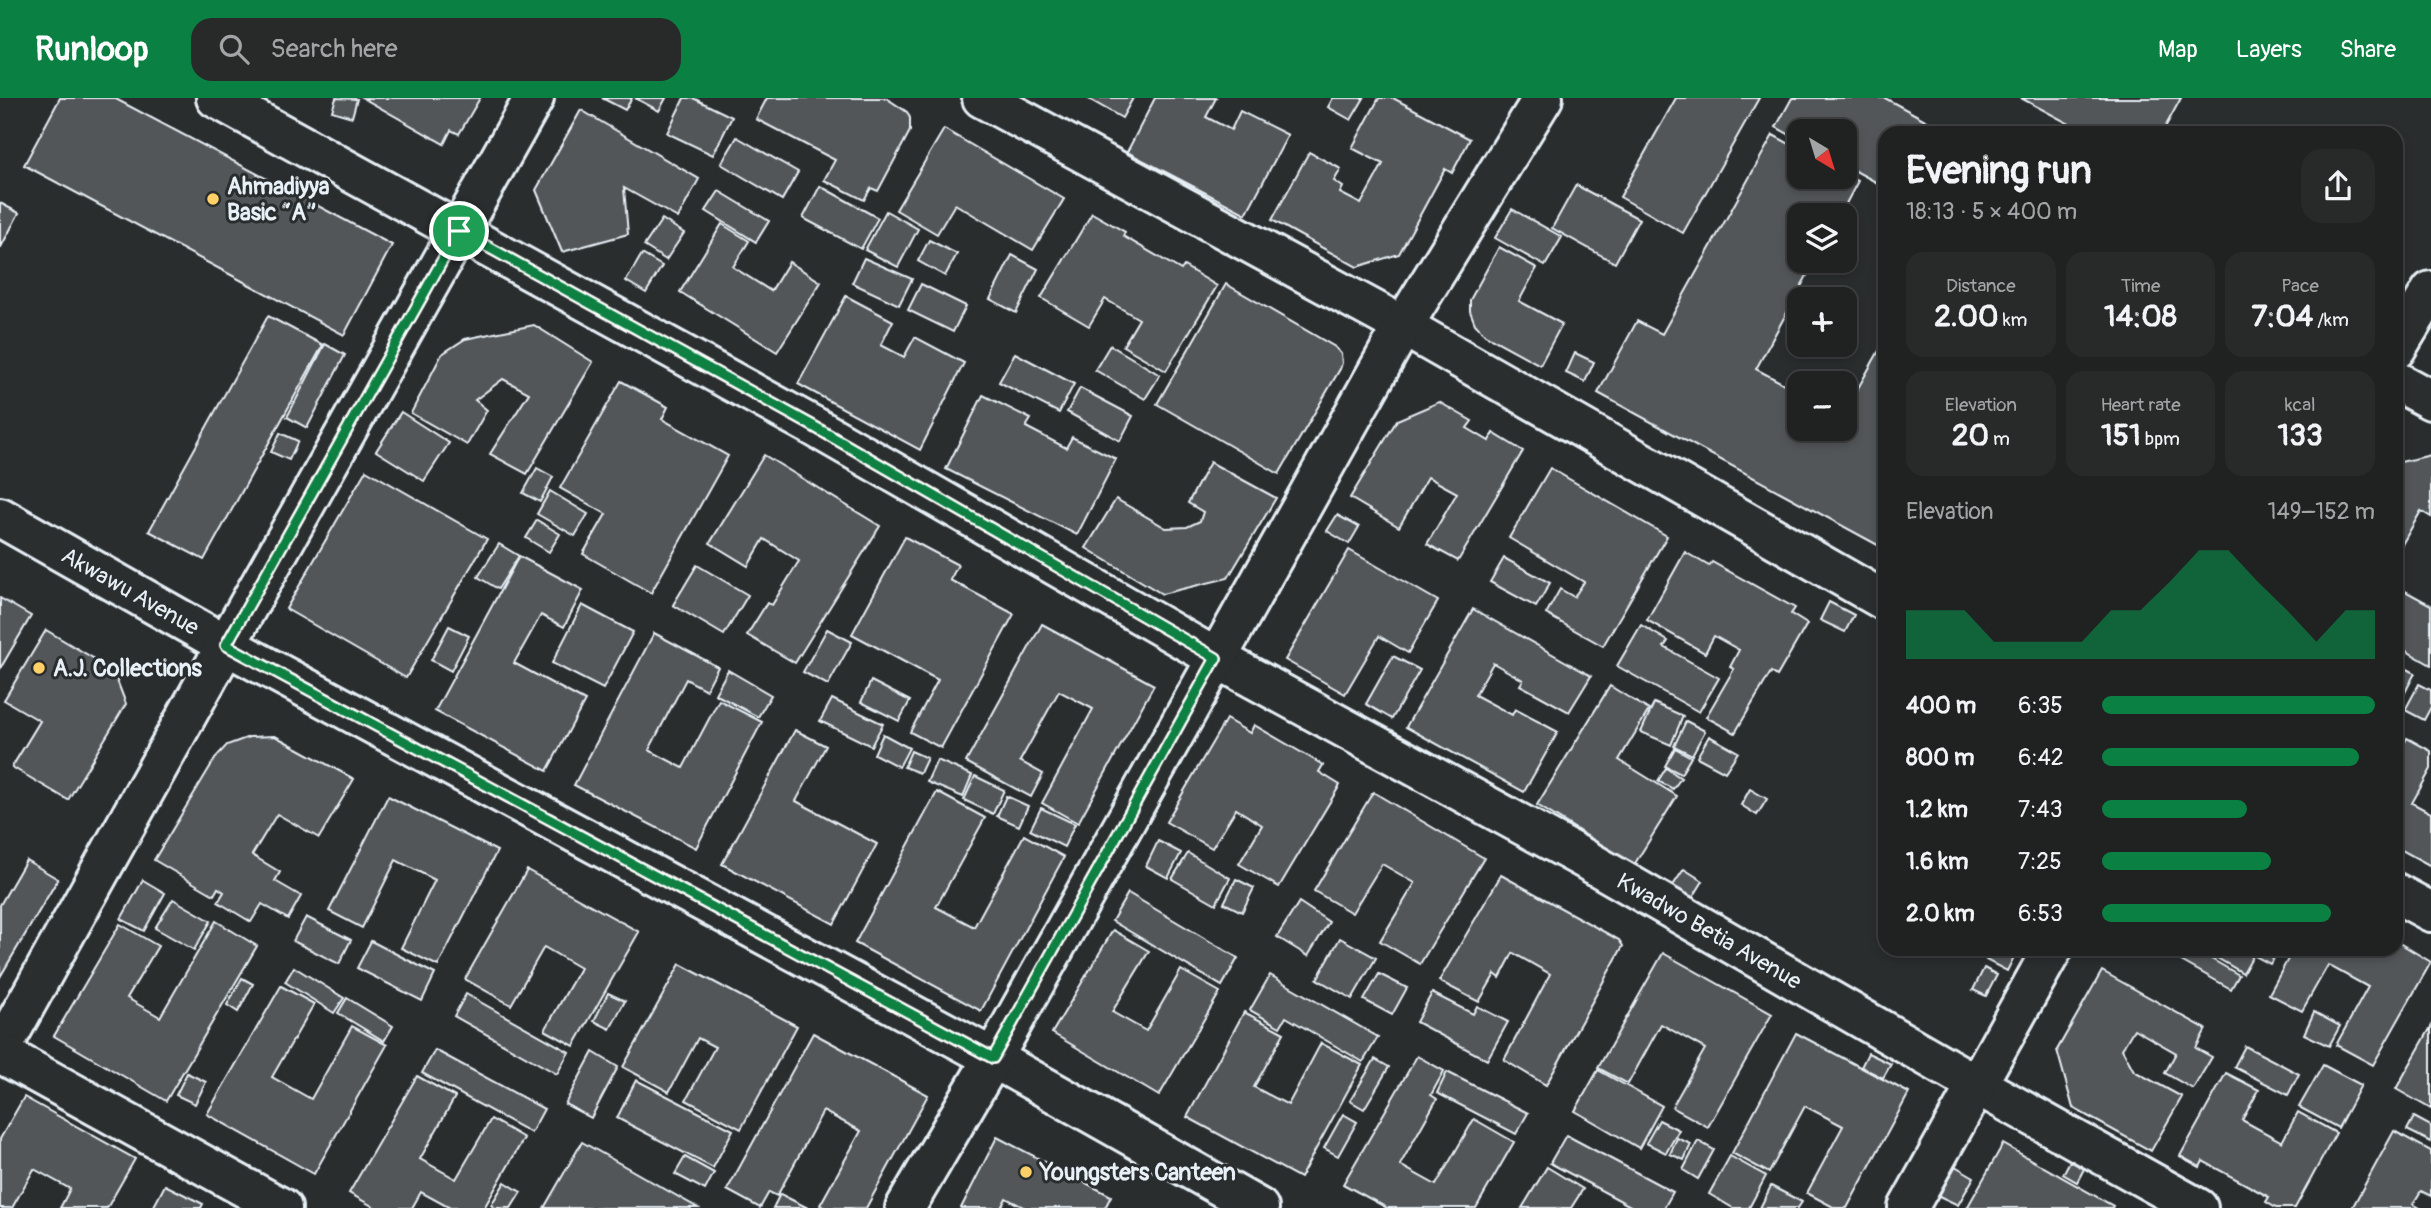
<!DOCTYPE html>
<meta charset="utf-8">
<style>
:root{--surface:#202222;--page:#282a2a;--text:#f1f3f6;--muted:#a2a4a5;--line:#3d3f40;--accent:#0b8043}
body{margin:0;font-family:Pangolin,sans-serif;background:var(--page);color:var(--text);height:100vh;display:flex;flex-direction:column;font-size:26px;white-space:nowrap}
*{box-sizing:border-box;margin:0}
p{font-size:23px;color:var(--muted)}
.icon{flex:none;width:38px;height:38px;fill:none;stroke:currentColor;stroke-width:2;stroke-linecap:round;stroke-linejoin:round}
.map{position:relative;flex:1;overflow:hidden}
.panel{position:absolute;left:1878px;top:28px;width:525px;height:830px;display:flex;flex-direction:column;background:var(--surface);border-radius:21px;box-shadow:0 4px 10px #0003,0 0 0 2px var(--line)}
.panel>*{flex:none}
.needle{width:46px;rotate:142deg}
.controls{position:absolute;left:1787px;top:21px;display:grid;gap:14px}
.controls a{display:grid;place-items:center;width:70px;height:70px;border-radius:14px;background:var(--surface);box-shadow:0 4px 10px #0003,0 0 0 2px var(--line);font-size:35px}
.pin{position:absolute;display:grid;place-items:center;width:60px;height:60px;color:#fff;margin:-30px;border:4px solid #fff;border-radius:50%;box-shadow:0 2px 7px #0007}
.round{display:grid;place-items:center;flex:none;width:74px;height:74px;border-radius:21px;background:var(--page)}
.overview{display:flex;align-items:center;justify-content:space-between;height:119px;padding:0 28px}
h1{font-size:38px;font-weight:800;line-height:52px}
.stats{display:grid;grid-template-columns:repeat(3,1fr);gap:10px;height:119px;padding:7px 28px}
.stats div{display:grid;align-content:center;border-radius:18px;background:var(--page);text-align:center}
.stats b{font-size:30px;font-weight:800}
.stats small{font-size:19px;font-weight:400}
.stats p{font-size:19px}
.chart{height:196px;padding:14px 28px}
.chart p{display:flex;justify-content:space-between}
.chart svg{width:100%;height:126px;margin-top:7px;fill:var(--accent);opacity:.7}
ul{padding:0 28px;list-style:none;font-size:23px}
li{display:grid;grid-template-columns:112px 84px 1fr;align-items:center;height:52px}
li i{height:18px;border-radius:9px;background:var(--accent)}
header{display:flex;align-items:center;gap:42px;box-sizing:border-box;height:98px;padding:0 35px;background:var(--accent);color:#fff}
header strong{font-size:33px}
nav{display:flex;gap:38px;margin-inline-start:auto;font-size:24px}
.search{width:490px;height:63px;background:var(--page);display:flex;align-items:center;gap:18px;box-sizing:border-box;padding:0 24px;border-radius:21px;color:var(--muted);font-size:26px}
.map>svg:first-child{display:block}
.building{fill:#535759;stroke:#e8f1f8;stroke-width:2}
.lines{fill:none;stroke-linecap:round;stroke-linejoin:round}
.minor-casing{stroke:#e8f1f8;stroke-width:44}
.minor{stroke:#2a2d2e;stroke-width:38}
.route-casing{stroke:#fff;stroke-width:14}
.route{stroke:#0b8043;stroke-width:9}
.poi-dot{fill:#ffd166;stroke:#2a2d2e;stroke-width:2.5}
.labels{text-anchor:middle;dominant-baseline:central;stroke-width:6;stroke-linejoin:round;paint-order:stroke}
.poi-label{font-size:23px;font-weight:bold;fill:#e8f1f8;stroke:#2a2d2e;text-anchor:start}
.street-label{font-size:23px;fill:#e8f1f8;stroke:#2a2d2e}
</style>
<header>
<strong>Runloop</strong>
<div class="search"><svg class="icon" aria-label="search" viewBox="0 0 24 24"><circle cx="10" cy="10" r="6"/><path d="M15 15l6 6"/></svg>Search here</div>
<nav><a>Map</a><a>Layers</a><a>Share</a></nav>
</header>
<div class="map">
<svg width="2431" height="1110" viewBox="0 0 2431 1110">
<rect width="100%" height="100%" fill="#2a2d2e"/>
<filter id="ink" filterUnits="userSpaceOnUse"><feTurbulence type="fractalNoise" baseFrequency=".0143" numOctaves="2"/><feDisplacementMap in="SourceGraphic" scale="14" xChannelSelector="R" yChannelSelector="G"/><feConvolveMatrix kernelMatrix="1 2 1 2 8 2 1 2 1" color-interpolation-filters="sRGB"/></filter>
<g filter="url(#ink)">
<g class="building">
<path d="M60,0H114L392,147L344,237L24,67Z"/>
<path d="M336,0L357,1L352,19L332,13Z"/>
<path d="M363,0H480L459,36L451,32L444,46Z"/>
<path d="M602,0H632L625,12Z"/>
<path d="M635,0H666L659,13Z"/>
<path d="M684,0H693L732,19L713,57L667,35Z"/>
<path d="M767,0H886L907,14L910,20V33L878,93L871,90L864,102L824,82L835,62L756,21Z"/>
<path d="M1087,0H1133L1122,20Z"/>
<path d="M1155,0H1216L1206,19L1231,32L1240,13L1288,37L1246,116L1127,54Z"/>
<path d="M1333,0H1364L1351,22L1328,9Z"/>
<path d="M1379,0H1393L1470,41L1452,75L1445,71L1399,156L1357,169L1272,122L1309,54L1341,71L1334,83L1343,89L1340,95L1361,106L1383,66L1352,50Z"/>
<path d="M1676,0H1759L1683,135L1620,99Z"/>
<path d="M1792,0H1885L1949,35H1885V89L1844,67V33H1799V42L1776,29Z"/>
<path d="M2021,0H2181L2162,35H2086Z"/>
<path d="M581,12L699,81L678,120L624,90L628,136L562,154L536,92Z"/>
<path d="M944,31L1064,101L1033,152L955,106L937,136L896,112Z"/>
<path d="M1773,37L1799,51V79H1844V76L1858,83L1840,117H1799V163H1815L1756,271L1799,294V331H1844V315L1885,242V451L1598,295L1637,223L1662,236Z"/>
<path d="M737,39L798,74L782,102L721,66Z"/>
<path d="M1576,87L1639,121L1615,165L1552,130Z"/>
<path d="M820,88L878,120L861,151L803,120Z"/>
<path d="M719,93L769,123L756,144L706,113Z"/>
<path d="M0,105L19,115L0,151Z"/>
<path d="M1512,111L1562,139L1545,168L1495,140Z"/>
<path d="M886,113L918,131L898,169L865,152Z"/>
<path d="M1092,115L1125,134L1123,138L1181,172L1184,168L1217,188L1166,273L1123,248L1139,221L1105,201L1089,228L1041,200Z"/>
<path d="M662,121L684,135L666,162L644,148Z"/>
<path d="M722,126L749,143L733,169L771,193L789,164L821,184L777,254L680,194Z"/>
<path d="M929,142L957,156L945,178L918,163Z"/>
<path d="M1499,149L1537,170L1519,203L1562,226L1540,267L1485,237L1475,226L1470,213V202Z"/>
<path d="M642,156L662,168L646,195L626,183Z"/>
<path d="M1012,157L1038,171L1016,215L990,201Z"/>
<path d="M864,160L912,181L899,207L852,185Z"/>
<path d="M921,186L966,208L953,234L908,212Z"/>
<path d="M1226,186L1335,249L1341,256L1342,265L1340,271L1279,376L1157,306Z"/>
<path d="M846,198L893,223L881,247L904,259L915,239L964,265L920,352L798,286Z"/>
<path d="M268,218L323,247L204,462L149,433Z"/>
<path d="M534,227L593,264L527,376L490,356L529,295L503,281L475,302L487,312L467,347L411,315L442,256L465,241Z"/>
<path d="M325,246L345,257L307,330L287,319Z"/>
<path d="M1110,247L1160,277L1145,301L1095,272Z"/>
<path d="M1015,255L1074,286L1059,315L999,284Z"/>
<path d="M1575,255L1594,264L1585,284L1566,275Z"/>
<path d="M621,283L668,309L662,321L728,358L651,495L583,456L606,416L560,390Z"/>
<path d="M1080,290L1133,318L1120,343L1067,314Z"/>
<path d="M983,297L1031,321L1026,329L1066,350L1072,339L1116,361L1077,437L946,371Z"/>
<path d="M1439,304L1472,323L1467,330L1489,343L1493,335L1523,353L1458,463L1427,446L1457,395L1428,379L1399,429L1350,400L1397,322Z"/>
<path d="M401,314L449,345L424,383L376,353Z"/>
<path d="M280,335L298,343L289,362L271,354Z"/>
<path d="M764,357L880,428L795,565L747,537L767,505L772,507L799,463L764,441L748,468L710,445Z"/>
<path d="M2431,357V419L2421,413L2396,457V365Z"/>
<path d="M1210,364L1276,400L1228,480L1162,496L1086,450L1116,401L1166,430L1187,429L1200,423L1203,414L1188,405Z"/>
<path d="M537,370L553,379L540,404L523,395Z"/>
<path d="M1550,370L1667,438L1603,548L1546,516L1560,491L1574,499L1584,484L1509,440Z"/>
<path d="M366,372L487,441L406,580L286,511Z"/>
<path d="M550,393L588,416L575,438L537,416Z"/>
<path d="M1337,417L1359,429L1349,446L1327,433Z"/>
<path d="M537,422L560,436L549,454L526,440Z"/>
<path d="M905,439L958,467L950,482L1014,516L941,650L910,634L938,582L852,536Z"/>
<path d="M499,446L519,458L498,491L478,479Z"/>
<path d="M1349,452L1438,503L1408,555L1379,538L1345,596L1285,562Z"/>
<path d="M1685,454L1709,468L1712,464L1795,510L1791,516L1807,526L1777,578L1771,574L1735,635L1706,619L1734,571L1730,569L1739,552L1714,538L1705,555L1647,522Z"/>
<path d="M519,458L583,492L564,529L541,517L514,565L585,603L547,673L435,613Z"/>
<path d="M1504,460L1550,485L1536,509L1490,484Z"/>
<path d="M697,467L748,497L724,537L673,507Z"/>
<path d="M2396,488L2431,507V567L2396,547Z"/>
<path d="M0,500L31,518L0,571Z"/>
<path d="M1829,504L1854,517L1845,534L1820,522Z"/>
<path d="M582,507L633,534L603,591L552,565Z"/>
<path d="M1473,511L1591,578L1569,614L1520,587L1523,582L1493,565L1475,597L1512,617L1515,611L1558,634L1524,694L1406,629Z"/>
<path d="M1042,526L1154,587L1078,725L1042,705L1093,611L1059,593L1020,663L1043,676L1031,699L966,664Z"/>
<path d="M1641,527L1668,543L1664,549L1719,580L1699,614L1617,568Z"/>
<path d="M449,528L469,538L451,573L431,562Z"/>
<path d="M827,531L852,544L828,587L803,574Z"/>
<path d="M46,532L113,572L126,606L68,702L12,669L40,623L4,602Z"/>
<path d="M654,535L718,569L706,592L686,581L649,652L683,670L719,602L762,624L696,750L574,687Z"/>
<path d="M1393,558L1420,572L1392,621L1366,606Z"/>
<path d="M2396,565L2415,575L2397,610L2396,609Z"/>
<path d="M728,572L771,597L758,619L715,596Z"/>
<path d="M871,583L910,603L899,623L861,604Z"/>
<path d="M2419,586L2431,592V609L2424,622L2405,612Z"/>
<path d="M1610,588L1649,612L1619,662L1677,698L1634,767L1537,707Z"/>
<path d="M832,601L883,626L871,648L820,623Z"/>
<path d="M1654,605L1683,618L1671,647L1641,634Z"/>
<path d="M1226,621L1250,635L1254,627L1323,667L1319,674L1340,687L1279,789L1239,766L1262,727L1236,711L1212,750L1166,724Z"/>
<path d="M1686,623L1705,633L1692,657L1674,648Z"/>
<path d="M795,632L826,648L796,703L877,746L834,826L722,766Z"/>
<path d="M883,636L909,650L899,669L874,656Z"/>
<path d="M275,638L354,681L319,740L277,716L252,757L280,774L275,783L301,798L288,821L262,806L251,824L218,804L224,794L218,790L214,797L154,762L216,659L227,647L249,639Z"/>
<path d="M1709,638L1738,654L1725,674L1697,659Z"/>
<path d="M2407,640L2431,653V671L2412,705L2431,715V768L2396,749V659Z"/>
<path d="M1675,650L1691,659L1681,676L1665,668Z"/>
<path d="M911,653L927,660L920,675L904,669Z"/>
<path d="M937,662L972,677L963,699L927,684Z"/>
<path d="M1666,670L1681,680L1673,691L1658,683Z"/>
<path d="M975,678L1004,692L993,716L964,702Z"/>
<path d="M1750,691L1767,701L1757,717L1741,707Z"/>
<path d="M937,694L985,720L936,809L974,829L1024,737L1064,759L981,913L855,845Z"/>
<path d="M1373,694L1484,760L1420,866L1380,843L1415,785L1382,766L1352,815L1314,793Z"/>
<path d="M388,698L497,753L438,868L401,850L435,782L396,762L362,830L329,813Z"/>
<path d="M1006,698L1028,708L1019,728L997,718Z"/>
<path d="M1041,710L1075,726L1064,749L1030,732Z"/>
<path d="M1158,743L1181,755L1168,780L1146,768Z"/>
<path d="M1188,755L1230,780L1216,806L1172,781Z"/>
<path d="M26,762L58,781L0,879V807Z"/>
<path d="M1684,771L1703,783L1692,801L1672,789Z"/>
<path d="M527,772L639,834L574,948L545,932L580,870L544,849L511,907L465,881Z"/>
<path d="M1501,777L1619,842L1623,848L1546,987L1504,962L1550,876L1513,855L1500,880L1495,876L1479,904L1439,883Z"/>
<path d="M1236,781L1254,790L1242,814L1224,805Z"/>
<path d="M143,782L165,795L144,833L121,821Z"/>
<path d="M1128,795L1238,860L1222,888L1112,823Z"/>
<path d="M173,801L211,823L194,852L155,830Z"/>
<path d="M1299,804L1329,824L1308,858L1277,839Z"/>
<path d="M306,819L351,842L339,866L293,843Z"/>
<path d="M216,823L257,848L166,1003L54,938L120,826L158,848L127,900L160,919Z"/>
<path d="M1113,832L1149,853L1112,914L1146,933L1181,872L1220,894L1159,998L1052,935Z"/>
<path d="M1340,840L1376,860L1352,901L1317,881Z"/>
<path d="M371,843L435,876L422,903L357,870Z"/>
<path d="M2396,843L2431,864L2373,967L2336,947L2368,889L2328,867L2302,913L2269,896L2294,850H2396Z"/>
<path d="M1992,850H2001L2015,857L2007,873L1986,862Z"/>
<path d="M2158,850H2192L2239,877L2231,891Z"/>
<path d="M2209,850H2257L2243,875L2207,854Z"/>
<path d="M2259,850H2279L2270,866L2255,858Z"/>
<path d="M1663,855L1772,916L1708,1029L1672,1009L1705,951L1661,926L1628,986L1598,970Z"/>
<path d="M680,866L797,928L741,1031L686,1002L715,949L698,940L669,994L623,969Z"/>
<path d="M294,869L344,900L334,915L285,884Z"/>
<path d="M1984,870L1997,877L1986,898L1973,892Z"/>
<path d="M2102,873L2206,931L2196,950L2212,959L2193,991L2165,975L2176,955L2134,931L2122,951L2134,973L2182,999L2151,1053L2073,1010L2057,952Z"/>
<path d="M1379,876L1407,890L1392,917L1364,902Z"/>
<path d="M1270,877L1378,939L1363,964L1286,919L1280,929L1250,912Z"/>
<path d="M242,880L253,886L238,914L227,907Z"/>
<path d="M281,888L314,906L272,979L311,1001L352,928L387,947L314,1076L207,1016Z"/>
<path d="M608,895L625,903L610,931L594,923Z"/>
<path d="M1432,895L1473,916L1477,908L1508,924L1487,962L1416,924Z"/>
<path d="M466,896L569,954L557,976L454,918Z"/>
<path d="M347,900L393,928L384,943L338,915Z"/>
<path d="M1244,914L1284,935L1254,989L1288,1007L1321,945L1362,967L1300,1080L1187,1019Z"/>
<path d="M2314,914L2340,928L2329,948L2304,936Z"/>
<path d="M2431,929V1011L2396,991Z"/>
<path d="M813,935L928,997L866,1110H825L820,1107L861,1033L823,1013L777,1098L769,1094L760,1110L727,1092Z"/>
<path d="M1796,935L1909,995L1847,1110H1835L1807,1095L1843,1028L1805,1008L1769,1075L1732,1055Z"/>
<path d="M2245,948L2299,976L2288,997L2234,969Z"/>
<path d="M435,952L544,1011L531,1035L422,975Z"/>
<path d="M593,954L618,969L591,1020L565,1006Z"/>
<path d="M1868,955L1891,966L1883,980L1861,969Z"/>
<path d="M1417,958L1444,973L1431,997L1437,1001L1400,1067L1436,1087L1474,1021L1514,1044L1476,1110H1387L1343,1086Z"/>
<path d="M1375,961L1389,969L1364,1011L1350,1003Z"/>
<path d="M2323,967L2361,987L2338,1030L2299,1009Z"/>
<path d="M1598,972L1662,1008L1639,1050L1575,1013Z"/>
<path d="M1447,974L1528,1015L1516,1036L1437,995Z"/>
<path d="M187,975L206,984L195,1006L176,997Z"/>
<path d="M2226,975L2259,992L2242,1022L2282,1044L2298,1014L2336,1035L2295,1110H2276L2266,1104L2269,1099L2203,1063L2200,1069L2180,1058Z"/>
<path d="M417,978L455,999L420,1061L456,1081L491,1021L524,1040L484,1110H450L421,1094L412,1110H376L349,1095Z"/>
<path d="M636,982L733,1032L713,1070L617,1020Z"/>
<path d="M24,999L135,1061L107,1110H60L70,1091L34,1071L12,1110H0V1041Z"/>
<path d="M1343,1016L1357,1024L1338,1058L1324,1050Z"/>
<path d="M2414,1019L2431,1028V1044L2407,1032Z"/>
<path d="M1659,1022L1679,1032L1666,1055L1646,1045Z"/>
<path d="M2394,1033L2431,1053V1098L2421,1093L2413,1106L2420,1110H2352Z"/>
<path d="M1566,1037L1673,1094L1664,1110H1634L1550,1065Z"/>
<path d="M997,1039L1111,1098L1105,1110H1025L1006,1100L1001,1110H961Z"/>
<path d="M1677,1040L1691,1046L1684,1062L1670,1056Z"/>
<path d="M1698,1043L1714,1052L1698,1081L1683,1072Z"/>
<path d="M582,1044L698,1110H544Z"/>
<path d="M2003,1046L2113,1108L2112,1110H1967Z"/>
<path d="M1730,1058L1766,1078L1749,1110H1733L1709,1096Z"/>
<path d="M685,1059L714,1075L705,1092L675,1076Z"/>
<path d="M2070,1063L2084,1071L2077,1084L2063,1076Z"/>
<path d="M1955,1068L1974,1079L1958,1107L1939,1098Z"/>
<path d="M1547,1069L1583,1091L1571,1110H1522Z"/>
<path d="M505,1084L521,1094L511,1110H495L491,1107Z"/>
<path d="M165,1087L203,1106L201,1110H153Z"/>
<path d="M1771,1088L1802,1104L1798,1110H1760Z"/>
<path d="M780,1096L808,1110H773Z"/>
</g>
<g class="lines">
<defs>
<g id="minor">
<path id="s1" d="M216,0L813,328L1216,560L1583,760L1977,987L2198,1110"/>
<path d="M982,0L1403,228L1885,503"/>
<path d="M2396,251L2431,193"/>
<path d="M2396,283L2431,302"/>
<path id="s2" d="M0,419L226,547L993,960L1259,1110"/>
<path d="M2396,795L2431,814"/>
<path d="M0,953L226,547L534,0"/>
<path d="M0,955L282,1110"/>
<path d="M905,1110L993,960L1403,228L1543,0"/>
<path d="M1908,1110L2053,850"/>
</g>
</defs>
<use href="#minor" class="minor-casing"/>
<use href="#minor" class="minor"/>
</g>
</g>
<g class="lines" filter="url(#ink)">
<defs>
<path id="route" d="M459,133L813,328L1216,560L993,960L226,547Z"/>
</defs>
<use href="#route" class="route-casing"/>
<use href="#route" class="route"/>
</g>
<g class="poi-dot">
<circle cx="213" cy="101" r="7"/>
<circle cx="39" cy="570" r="7"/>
<circle cx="1026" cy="1074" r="7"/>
</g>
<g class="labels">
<g class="poi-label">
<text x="227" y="88">Ahmadiyya<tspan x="227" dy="26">Basic “A”</tspan></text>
<text x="53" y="570">A.J. Collections</text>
<text x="1040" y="1074">Youngsters Canteen</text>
</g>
<g class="street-label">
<text stroke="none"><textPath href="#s2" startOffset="150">Akwawu Avenue</textPath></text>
<text stroke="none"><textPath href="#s1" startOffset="1710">Kwadwo Betia Avenue</textPath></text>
</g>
</g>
</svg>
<div class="controls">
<a><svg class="needle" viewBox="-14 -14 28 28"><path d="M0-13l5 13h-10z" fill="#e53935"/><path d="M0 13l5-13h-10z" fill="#a2a4a5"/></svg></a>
<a><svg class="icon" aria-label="layers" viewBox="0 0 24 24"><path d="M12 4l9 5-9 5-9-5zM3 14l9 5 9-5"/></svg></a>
<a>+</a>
<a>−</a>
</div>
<div class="pin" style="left:459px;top:133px;background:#1e9e55"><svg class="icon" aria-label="arrive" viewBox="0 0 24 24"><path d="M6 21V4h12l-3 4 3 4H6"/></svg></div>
<section class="panel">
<div class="overview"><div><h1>Evening run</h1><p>18:13 · 5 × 400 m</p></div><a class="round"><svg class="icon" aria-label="share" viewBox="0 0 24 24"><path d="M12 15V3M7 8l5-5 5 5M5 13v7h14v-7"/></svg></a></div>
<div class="stats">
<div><p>Distance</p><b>2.00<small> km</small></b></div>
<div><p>Time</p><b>14:08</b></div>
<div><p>Pace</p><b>7:04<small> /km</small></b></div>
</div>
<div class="stats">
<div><p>Elevation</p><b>20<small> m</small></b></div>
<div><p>Heart rate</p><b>151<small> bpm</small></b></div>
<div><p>kcal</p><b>133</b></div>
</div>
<div class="chart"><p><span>Elevation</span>149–152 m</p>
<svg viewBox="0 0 160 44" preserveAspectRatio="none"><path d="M0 44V27L10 27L20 27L30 38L40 38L50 38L60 38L70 27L80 27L90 17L100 6L110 6L120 17L130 27L140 38L150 27L160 27V44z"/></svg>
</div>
<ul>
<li><b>400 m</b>6:35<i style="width:100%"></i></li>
<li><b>800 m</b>6:42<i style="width:94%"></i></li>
<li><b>1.2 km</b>7:43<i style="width:53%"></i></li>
<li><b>1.6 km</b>7:25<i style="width:62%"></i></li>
<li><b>2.0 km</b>6:53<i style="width:84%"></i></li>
</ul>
</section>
</div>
